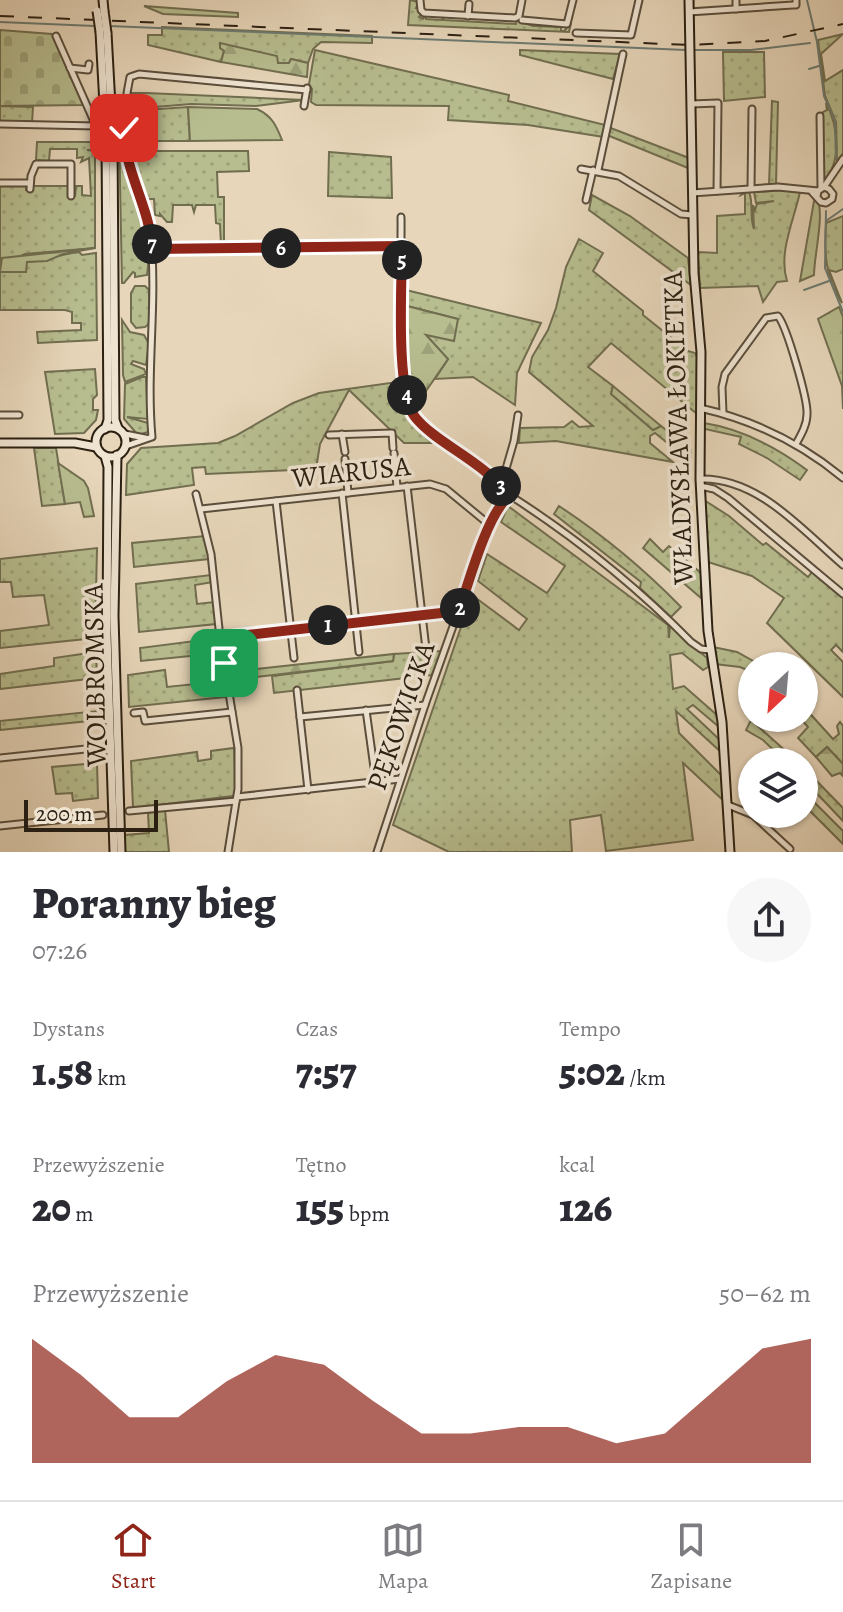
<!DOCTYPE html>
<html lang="pl">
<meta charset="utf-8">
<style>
:root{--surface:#fff;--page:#f7f7f7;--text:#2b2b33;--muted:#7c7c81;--line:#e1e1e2;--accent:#8f2418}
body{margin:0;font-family:Alegreya,serif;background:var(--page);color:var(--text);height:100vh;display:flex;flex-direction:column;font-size:30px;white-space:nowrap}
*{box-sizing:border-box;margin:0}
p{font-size:26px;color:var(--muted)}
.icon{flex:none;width:44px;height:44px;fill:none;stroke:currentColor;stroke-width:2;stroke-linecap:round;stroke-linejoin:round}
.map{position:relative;height:852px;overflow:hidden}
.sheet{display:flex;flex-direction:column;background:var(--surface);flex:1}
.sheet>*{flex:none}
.needle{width:52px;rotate:206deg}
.tools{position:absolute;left:738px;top:652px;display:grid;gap:16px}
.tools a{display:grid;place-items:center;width:80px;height:80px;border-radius:50%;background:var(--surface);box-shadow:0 2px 6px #0004;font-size:40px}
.scale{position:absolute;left:24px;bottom:20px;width:134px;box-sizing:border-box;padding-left:8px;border:4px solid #2b2012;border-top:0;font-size:22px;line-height:28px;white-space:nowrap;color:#2b2012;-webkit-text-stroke:6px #efe4d2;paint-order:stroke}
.pin{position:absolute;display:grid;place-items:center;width:68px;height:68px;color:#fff;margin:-34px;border-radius:16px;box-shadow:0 4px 12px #0006}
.km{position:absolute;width:40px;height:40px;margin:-20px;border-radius:50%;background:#222;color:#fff;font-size:22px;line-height:40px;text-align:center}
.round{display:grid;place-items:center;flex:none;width:84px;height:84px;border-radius:42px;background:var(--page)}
.headline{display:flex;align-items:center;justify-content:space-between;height:136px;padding:0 32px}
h1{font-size:44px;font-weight:800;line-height:60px}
.metrics{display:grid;grid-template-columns:repeat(3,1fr);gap:12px;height:136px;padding:8px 32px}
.metrics div{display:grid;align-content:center}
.metrics b{font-size:40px;font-weight:800}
.metrics small{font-size:22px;font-weight:400}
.metrics p{font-size:22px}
.chart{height:224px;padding:16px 32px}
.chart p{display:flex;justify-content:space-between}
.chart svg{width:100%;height:144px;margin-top:8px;fill:var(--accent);opacity:.7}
.dock{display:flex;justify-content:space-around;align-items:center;height:112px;border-top:2px solid var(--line);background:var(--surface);font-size:22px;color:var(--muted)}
.dock a{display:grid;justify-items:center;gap:4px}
.dock .current{color:var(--accent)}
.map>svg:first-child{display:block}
.grass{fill:url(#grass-dots);stroke:#716e50;stroke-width:2}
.forest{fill:url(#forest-firs);stroke:#716e50;stroke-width:2}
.cemetery{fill:url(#cemetery-stones);stroke:#716e50;stroke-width:2}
.garden{fill:#b7bd8f;stroke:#716e50;stroke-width:2}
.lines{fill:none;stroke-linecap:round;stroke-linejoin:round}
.stream{stroke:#6c7b73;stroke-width:2}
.street-casing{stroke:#5a4e3c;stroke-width:9}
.secondary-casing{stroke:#2b2012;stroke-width:11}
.street{stroke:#efe4d2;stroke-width:5}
.secondary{stroke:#efe4d2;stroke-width:7}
.rail{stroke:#2b2012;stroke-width:2;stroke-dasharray:14 14;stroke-linecap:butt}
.secondary-bridge-casing{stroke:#2b2012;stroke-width:11;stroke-linecap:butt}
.secondary-bridge{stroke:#efe4d2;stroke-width:7}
.route-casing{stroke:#fff;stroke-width:16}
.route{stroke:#8f2418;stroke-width:10}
.labels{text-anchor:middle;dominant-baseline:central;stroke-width:7;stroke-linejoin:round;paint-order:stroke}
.street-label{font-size:28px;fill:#2b2012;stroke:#efe4d2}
</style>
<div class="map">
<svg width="843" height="852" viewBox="0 0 843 852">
<defs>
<pattern id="grass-dots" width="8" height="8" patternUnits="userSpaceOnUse" patternTransform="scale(2)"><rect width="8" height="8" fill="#b7bd8f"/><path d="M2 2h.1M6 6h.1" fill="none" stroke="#9ea27a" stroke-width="1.8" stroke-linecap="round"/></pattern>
<pattern id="forest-firs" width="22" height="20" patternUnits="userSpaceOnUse" patternTransform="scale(2)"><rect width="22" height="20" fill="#b7bd8f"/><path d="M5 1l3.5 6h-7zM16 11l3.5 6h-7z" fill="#9ea27a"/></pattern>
<pattern id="cemetery-stones" width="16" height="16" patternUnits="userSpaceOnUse" patternTransform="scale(2)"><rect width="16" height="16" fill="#b7bd8f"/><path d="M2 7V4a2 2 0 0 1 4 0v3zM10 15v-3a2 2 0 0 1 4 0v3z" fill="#9ea27a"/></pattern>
</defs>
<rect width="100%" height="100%" fill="#e7d6ba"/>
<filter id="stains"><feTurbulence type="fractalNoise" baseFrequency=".0025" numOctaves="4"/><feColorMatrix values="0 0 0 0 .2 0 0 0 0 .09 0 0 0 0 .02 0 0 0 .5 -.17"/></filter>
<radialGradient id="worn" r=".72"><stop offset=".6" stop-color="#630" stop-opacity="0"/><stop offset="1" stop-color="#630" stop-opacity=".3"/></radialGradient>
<g class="grass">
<path d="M410,0L419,2L416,8H419L422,14L419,17L423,19L425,15L426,19L442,20L443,16L444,20L516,24L517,20L533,26L561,27V31H564L571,23L569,32L408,25Z"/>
<path d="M162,27L372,36V43L321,42L313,49L308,63L291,59L289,63H278L224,51L221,62L148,45V35H162Z"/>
<path d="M843,34L821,54L825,81L843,70V153L837,162L836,122L825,96L818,40Z"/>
<path d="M315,50L509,95L508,101L605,125L604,137L528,125L448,120L449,106L316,105L311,102L312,89L309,84Z"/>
<path d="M520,50L620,54L613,79L520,55Z"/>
<path d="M723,52H764L765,97L724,101Z"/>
<path d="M132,93H146L304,100L256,106L191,104L131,109Z"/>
<path d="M772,101L778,102L776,184L769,185Z"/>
<path d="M826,103C838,125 843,165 822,181L823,112L827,110Z"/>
<path d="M0,106L33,107L32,123L0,122Z"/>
<path d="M188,107L190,141H129L130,111Z"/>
<path d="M608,127L689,158L688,168L607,135Z"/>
<path d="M119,130H122C122,165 137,192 146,224C151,242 149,259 147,275L135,277V273L133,272L124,283H122Z"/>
<path d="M37,142H95V150H87L95,151V248L25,254L0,265V186H26V190H32V186H68V196H75L76,186H82V195L91,196L89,158L81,162L83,157L77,158V149H50L49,161L36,160Z"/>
<path d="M134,151H248L249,171L217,172L218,197H224V245H221L220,224L216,223L215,205H196L194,212L192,205H173L172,222H167L160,214V216L155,215L154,199H145L134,167Z"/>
<path d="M329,152L391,157L392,198L328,196Z"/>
<path d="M785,190L800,192C794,220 778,253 787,281L777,282L763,302L758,286L700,288L698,256L699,252L717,253V216L745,214V193L741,195L743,192H749C754,204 749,216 754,229L753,205L755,210L757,204L774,201L756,203L754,192Z"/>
<path d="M592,195L630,216L688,258L691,285L589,210Z"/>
<path d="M843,216V269L836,272L829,270L842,303C825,278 824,252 826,223Z"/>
<path d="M579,239L603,253L593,271L643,311V315L688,351L695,353L698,359L697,414L611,343L588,367L613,386L611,394L653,430L661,426L691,450L690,461L655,433L650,436V443L673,462L556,441L519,443L520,428L564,427L572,421L579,427L593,426L529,372L532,357L548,330L556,308L566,267Z"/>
<path d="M79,252L82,255L96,253L97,340L38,343L37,332L81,330V323H72V312L65,310H0V272H26V262C45,261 61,254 79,252Z"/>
<path d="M135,286H145L149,290V324L145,327L136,328L131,322V293Z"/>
<path d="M406,290L541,323L517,373L515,405L473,377L435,379L448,359L425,334L458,319L407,306Z"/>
<path d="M122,320L130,332L144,335L149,344L146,365L133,361L131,364L144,369L146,374L125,382L123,375Z"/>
<path d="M95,369L97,395L93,399V410H98L96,420L84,433L55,434L45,372Z"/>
<path d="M142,377H146L148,419L127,417L148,423V432L138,435L124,419L125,384Z"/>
<path d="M397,382C403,414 407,422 432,443H404L349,390L320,444L316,469L206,474L205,467L192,468L194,485L126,495L127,464L141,448L218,443L235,436L293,403L319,393Z"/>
<path d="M704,423C743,429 776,447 807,470L800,480L767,458L739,444L741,437L705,429Z"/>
<path d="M34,448H56L65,504L42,506Z"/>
<path d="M704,500L729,516L763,545L766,543L808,577L812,572L843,598V652L836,645L831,650L843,662V697L767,623L784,598L752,576L708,562Z"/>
<path d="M508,506L668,625L669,638L670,626L707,658L708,667L703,670L682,653L670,655L673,689L684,686L718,716L719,727L693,705L687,709L721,741L722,753L676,711L679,733L723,777L724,801L683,763L693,840L606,851L601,815L570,820L572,852H449L393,825L472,595L519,630L527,619L478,581L487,554L547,593L565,566L501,522Z"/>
<path d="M559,506C603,535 644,569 681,607L671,617L640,588L641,582L554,514Z"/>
<path d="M205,536L209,559L134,567L132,543Z"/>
<path d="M650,539L663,552L669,546L701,573V598L643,548Z"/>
<path d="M97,548L95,638L0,648V631L49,625L44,595L13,597L11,582H0V559Z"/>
<path d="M211,575L213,582L195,585L197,604L214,602L216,624L139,632L136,584Z"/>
<path d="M218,638L220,653L141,661L140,648Z"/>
<path d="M713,647L737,652L762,666H752V672L740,667L715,664Z"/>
<path d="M441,651L432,675L274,693L272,676L393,661L394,654Z"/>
<path d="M96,652L97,678L0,689V674L54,666V658Z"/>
<path d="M165,670L167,687L223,681L225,697L129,707L128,675Z"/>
<path d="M804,707L833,739L839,734L837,726L840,722L843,726V764L827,747L816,757L798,738L808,727L800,718H804Z"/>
<path d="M98,711L99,720L0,730V721Z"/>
<path d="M751,720L798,762H786L763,740L746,730Z"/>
<path d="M234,748L236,791L233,796L133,808L131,761L197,752L198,761L211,759V751Z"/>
<path d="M97,763L98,798L73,801L72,793L56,794L52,767Z"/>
<path d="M804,768L843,808V821L804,780Z"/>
<path d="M165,810L169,852H125V835L149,833L148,813Z"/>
</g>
<g class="forest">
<path d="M220,43L277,56L278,63H289L291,59L308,63L307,77L221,62L224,51L220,48Z"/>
<path d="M817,199C825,213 814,256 814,275L800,281L814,201Z"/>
<path d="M95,248L63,254L47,261L27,262L26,272H0L2,258Z"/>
<path d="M407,306L458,319L454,341L426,335L448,359L415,407L408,368Z"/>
<path d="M839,307L843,317V409L842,386L818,319Z"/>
<path d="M613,386L661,426L653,430L611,394Z"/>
<path d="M58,463L84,481L88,488L94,516L84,517L80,502L65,504Z"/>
<path d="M394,654L393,661L230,680L229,672Z"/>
<path d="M827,747L843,764V776L840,773L832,776L816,757Z"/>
<path d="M804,792L843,831V844L804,805Z"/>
</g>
<path class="cemetery" d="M0,30L52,34L83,105L0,106Z"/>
<g class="garden">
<path d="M144,6L238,13V17L163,14Z"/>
<path d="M188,107L257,109C272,116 276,125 282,140L190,141Z"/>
</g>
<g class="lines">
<g class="stream">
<path d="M807,0L817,42L824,96L835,121L836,159"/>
<path d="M0,22L95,26"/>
<path d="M109,26L686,50"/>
<path d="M694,50H751L810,43"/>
<path d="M809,69L819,66"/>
<path d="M826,211L825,268L843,312"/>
<path d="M826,221L843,209"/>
<path d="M804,290L829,281"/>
</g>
<defs>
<g id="street">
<path d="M420,0L421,10L424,13L515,18L519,16L522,0"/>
<path d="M736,0V9"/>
<path d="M689,12L793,5H796V0"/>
<path d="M468,16L469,4"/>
<path d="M522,20L567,24L573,0"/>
<path d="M576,33L631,35L639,0"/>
<path d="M70,68L88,70L89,64"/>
<path d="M691,104L718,103L717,191"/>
<path d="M304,106L307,88"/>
<path d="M820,116L821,188"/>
<path d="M0,124L96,126L56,36"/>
<path d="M581,169L619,176L681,214L692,215"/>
<path d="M598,170L623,54"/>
<path d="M0,183H30"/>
<path d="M824,187L843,159"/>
<path d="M751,188L752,109"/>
<path d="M30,189L31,176L36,164H71V196"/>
<path d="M812,192L821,202L826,203L832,199L833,194L829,189L824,187L818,191L817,196"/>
<path d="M692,193L778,187L818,191"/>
<path d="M586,200L593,170"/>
<path d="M401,217C402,257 394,390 415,418C433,441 478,465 501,486"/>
<path d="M152,249L402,246"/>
<path d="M700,408C753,420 801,443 843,478"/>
<path d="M723,413L722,387L725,374L766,318L778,316C787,327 808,400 807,414C807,425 801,435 796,444"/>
<path d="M0,415H19"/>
<path d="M125,434L145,438"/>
<path d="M342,434L345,452"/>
<path d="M329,435L392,433L393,448"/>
<path d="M126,446L152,437C146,371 157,306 151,239C150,219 140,200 133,181C121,148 123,110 130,77L139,74L307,90"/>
<path d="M394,453L397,487"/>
<path d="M345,459L348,493"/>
<path d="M700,479C758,477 802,530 843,565"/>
<path d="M407,486L426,649"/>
<path d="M700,486L714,489L728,498L843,594"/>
<path d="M342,493L359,652"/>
<path d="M196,494L211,554L220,638L238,748V789L228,852"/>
<path d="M507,498H514C579,540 637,587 691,642L701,649L710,650"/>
<path d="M507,498L501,486L514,441L518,415"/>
<path d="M276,501L294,658"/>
<path d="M201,509L430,484L446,489L491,526"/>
<path d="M220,638L459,611"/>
<path d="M297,690L308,790"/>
<path d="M366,710L376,782"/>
<path d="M134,713L143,712L145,721L232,712"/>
<path d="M300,717L425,705"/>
<path d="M0,758L95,748"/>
<path d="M237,797L400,779"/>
<path d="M728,805L753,815L790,849"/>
<path d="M129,811L236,801"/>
<path d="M0,826L103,815"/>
<path d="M377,852L425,705L478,556L499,510L507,498"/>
</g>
<g id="secondary">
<path d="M103,0L104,11"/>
<path d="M689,0L694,273L701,352L700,479L708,631L722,722L730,852"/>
<path d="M100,32L106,141L108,420L105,429"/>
<path d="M107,33L113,142L115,420L118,428"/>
<circle cx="111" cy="442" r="15"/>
<path d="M0,443H75L96,447"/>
<path d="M117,455L114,616L121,852"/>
<path d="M105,456L108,467L107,635L114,852"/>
</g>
</defs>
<use href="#street" class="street-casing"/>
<use href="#secondary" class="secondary-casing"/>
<use href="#street" class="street"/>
<use href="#secondary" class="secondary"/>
<path class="rail" d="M0,16L690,45L765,41L843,24"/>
<defs>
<g id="secondary-bridge">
<path d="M97,11L100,32"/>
<path d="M104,11L107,33"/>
</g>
</defs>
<use href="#secondary-bridge" class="secondary-bridge-casing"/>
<use href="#secondary-bridge" class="secondary-bridge"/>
</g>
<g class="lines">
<defs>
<path id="route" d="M124,128C124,172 150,206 152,249L402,246C402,282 395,392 415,417C437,445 494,466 507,498C486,518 469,582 459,611L220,638L224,663"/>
</defs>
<use href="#route" class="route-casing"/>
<use href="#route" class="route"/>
</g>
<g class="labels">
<g class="street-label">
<text transform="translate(678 428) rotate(-92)">WŁADYSŁAWA ŁOKIETKA</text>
<text transform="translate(351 472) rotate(-6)">WIARUSA</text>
<text transform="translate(95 675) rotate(-91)">WOLBROMSKA</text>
<text transform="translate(401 716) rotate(-71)">PĘKOWICKA</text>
</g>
</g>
<rect width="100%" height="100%" filter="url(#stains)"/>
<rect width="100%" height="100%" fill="url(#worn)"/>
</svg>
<div class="tools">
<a><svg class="needle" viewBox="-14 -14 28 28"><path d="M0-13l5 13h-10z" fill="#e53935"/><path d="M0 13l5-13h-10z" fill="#7c7c81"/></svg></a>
<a><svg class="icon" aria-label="layers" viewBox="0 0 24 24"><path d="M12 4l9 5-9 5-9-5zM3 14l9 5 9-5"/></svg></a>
</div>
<div class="scale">200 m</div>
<div class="pin" style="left:224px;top:663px;background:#1e9e55"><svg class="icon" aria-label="arrive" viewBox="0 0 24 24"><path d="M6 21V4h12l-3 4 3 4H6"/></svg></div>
<div class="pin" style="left:124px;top:128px;background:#d93025"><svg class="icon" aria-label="check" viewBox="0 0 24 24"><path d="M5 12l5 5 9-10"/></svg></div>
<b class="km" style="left:328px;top:625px">1</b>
<b class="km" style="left:460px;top:608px">2</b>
<b class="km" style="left:501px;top:486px">3</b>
<b class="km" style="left:407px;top:395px">4</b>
<b class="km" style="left:402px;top:260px">5</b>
<b class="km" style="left:281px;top:248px">6</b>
<b class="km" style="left:152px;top:244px">7</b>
</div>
<section class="sheet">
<div class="headline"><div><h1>Poranny bieg</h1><p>07:26</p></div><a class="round"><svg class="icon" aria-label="share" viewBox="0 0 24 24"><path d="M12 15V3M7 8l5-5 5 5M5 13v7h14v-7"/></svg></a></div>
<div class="metrics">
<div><p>Dystans</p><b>1.58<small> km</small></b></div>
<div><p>Czas</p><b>7:57</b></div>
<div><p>Tempo</p><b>5:02<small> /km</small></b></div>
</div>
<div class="metrics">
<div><p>Przewyższenie</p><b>20<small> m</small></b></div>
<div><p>Tętno</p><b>155<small> bpm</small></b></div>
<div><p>kcal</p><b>126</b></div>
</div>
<div class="chart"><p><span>Przewyższenie</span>50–62 m</p>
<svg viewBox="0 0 160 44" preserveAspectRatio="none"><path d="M0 44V6L10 17L20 30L30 30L40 19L50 11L60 14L70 25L80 35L90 35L100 33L110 33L120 38L130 35L140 22L150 9L160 6V44z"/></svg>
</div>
</section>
<nav class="dock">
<a class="current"><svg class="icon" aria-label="home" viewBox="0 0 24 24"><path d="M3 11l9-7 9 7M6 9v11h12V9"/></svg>Start</a>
<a><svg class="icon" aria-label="map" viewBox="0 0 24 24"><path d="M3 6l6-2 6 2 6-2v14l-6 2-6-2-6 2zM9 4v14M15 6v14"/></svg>Mapa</a>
<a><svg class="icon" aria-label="saved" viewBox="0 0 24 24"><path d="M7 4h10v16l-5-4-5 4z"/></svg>Zapisane</a>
</nav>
